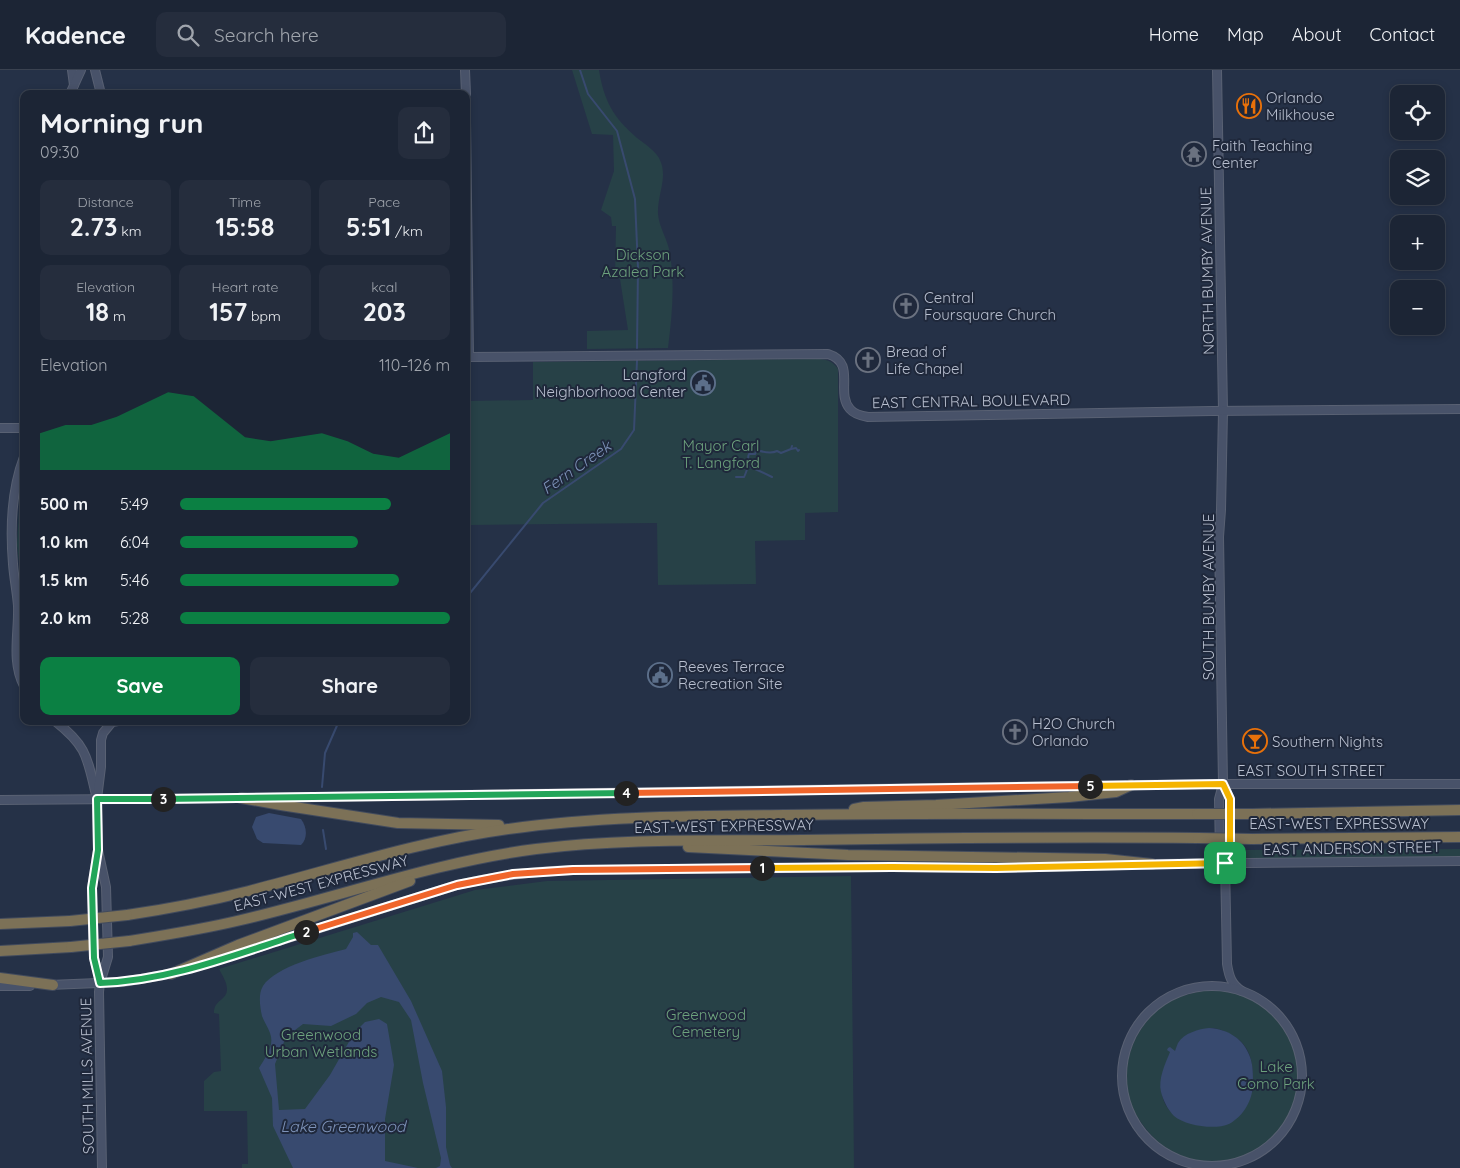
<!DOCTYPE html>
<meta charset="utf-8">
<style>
:root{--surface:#1c2535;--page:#252d3d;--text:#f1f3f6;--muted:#a0a5ad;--line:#3a4250;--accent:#0b8043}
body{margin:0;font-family:Quicksand,sans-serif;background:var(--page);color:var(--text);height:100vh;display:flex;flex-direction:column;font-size:19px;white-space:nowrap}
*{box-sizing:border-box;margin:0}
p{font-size:16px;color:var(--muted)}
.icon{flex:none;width:28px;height:28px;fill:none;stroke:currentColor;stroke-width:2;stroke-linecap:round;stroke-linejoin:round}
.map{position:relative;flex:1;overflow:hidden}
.details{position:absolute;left:20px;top:20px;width:450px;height:635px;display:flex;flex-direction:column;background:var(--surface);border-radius:10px;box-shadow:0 2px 8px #0003,0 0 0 1px var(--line)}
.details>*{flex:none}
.fabs{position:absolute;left:1390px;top:15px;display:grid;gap:10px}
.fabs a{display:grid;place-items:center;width:55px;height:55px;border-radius:10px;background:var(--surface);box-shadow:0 2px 8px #0003,0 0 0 1px var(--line);font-size:25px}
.pin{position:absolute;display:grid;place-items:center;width:42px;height:42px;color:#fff;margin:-21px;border-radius:10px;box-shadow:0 2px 8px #0006}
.km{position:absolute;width:25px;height:25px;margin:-12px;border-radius:50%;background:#222;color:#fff;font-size:14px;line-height:25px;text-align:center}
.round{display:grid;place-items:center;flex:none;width:52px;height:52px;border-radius:10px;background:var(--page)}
.headline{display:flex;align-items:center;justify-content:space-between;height:85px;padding:0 20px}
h1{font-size:28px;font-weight:700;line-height:38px}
.stats{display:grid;grid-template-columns:repeat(3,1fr);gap:8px;height:85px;padding:5px 20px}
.stats div{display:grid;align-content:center;border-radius:10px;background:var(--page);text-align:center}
.stats b{font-size:25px;font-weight:700}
.stats small{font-size:14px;font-weight:400}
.stats p{font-size:14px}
.chart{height:140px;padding:10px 20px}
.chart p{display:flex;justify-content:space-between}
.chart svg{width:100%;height:90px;margin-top:5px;fill:var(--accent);opacity:.7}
.action{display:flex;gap:10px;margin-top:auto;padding:10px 20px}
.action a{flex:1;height:58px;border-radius:10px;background:var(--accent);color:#fff;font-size:20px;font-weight:700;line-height:58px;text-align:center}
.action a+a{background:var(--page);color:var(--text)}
ul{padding:0 20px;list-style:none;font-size:16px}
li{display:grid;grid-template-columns:80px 60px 1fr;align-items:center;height:38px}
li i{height:12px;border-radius:6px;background:var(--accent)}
header{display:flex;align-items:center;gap:30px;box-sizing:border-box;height:70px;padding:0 25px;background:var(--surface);border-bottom:1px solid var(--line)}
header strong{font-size:24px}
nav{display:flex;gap:28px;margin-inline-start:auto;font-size:18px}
.search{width:350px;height:45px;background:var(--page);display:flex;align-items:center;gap:12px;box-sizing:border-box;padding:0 18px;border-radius:10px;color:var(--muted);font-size:19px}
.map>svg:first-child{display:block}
.green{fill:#274147;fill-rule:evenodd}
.water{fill:#384a6f}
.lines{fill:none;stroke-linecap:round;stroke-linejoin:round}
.stream{stroke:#384a6f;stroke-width:2}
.secondary-casing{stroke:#596173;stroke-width:10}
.highway-casing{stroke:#424b5d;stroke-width:12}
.secondary{stroke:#485269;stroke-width:8}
.highway{stroke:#7c7157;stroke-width:10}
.highway-bridge-casing{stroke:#424b5d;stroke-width:12;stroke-linecap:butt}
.highway-bridge{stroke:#7c7157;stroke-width:10}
.split-1-casing{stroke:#fff;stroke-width:10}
.split-2-casing{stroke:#fff;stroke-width:10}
.split-3-casing{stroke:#fff;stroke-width:10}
.split-4-casing{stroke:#fff;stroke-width:10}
.split-5-casing{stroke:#fff;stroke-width:10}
.split-6-casing{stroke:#fff;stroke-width:10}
.split-1{stroke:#f5b400;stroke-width:6}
.split-2{stroke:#f0652b;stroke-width:6}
.split-3{stroke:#22a559;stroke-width:6}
.split-4{stroke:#22a559;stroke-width:6}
.split-5{stroke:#f0652b;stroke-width:6}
.split-6{stroke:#f5b400;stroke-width:6}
.labels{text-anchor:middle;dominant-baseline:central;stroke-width:4;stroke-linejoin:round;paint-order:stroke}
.poi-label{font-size:15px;fill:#b8bfcf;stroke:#1f283b;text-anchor:start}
.park-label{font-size:15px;fill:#6da27d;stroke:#1f283b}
.street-label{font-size:15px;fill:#b8bfcf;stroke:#1f283b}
.water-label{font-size:16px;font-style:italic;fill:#7d92b8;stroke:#1f283b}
</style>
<header>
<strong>Kadence</strong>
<div class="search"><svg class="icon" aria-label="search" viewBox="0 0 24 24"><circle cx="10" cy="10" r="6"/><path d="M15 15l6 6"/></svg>Search here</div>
<nav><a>Home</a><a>Map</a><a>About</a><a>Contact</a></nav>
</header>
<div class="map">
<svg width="1460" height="1098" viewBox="0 0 1460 1098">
<rect width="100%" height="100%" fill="#253147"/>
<g class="green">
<path d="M572,0H599C604,31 613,47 637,68C645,74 654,80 659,88C669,107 657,124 658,144C659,158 668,169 670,184C675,215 672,247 668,278L587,279V261L628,260L620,209L615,208L616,156H612L611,147L601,140L614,101L613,65L592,64Z"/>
<path d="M820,289C829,290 833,292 838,299V442L805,443V470L755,471L756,514L658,515L657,453L470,455L469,331L533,330V292Z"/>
<path d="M24,409V535L17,475L20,424Z"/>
<path d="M1460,779V787L1240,789V780Z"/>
<path d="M851,806L854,1098H242V1094H248L247,1041H204V1011L214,1002L221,1001L219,944L214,943C214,929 227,931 227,919C227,912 222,905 219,899L475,820L547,811Z"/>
<path d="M1210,920C1223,921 1235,922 1247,928C1316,958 1314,1052 1248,1084C1232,1092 1213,1094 1196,1090C1169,1084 1151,1069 1137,1046C1114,1010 1130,959 1164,935C1178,926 1194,922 1210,920ZM1209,958C1217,958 1222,960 1228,963C1254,975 1253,996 1253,1021L1222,1056C1169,1058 1147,1031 1171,982L1175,981L1179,972Z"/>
</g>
<g class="water">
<path d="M269,743L301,749C307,757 308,768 301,775L263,773L257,769L252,757L256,747Z"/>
<path d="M357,862L371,875H378L411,931L442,1001L446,1037V1077L450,1095L452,1098H436L440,1096L441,1088L423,1013L411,950L399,932L381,927L367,933L356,944L331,956L303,954L286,967L275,994L279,1040L305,1039L330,1005L354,963L365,952L379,949L387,954L394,995L385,1049V1091L418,1098H293L273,1056L272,1028L259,998C265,988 275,976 270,963C268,957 264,952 262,946C260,937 258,924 263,916C276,896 323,885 346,879L353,867V863Z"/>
<path d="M1209,958C1228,959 1244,969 1250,987C1253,995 1253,1004 1253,1013C1253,1029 1244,1046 1229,1054C1215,1060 1186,1056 1174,1046C1168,1040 1163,1030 1161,1022C1158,1009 1165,994 1170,982L1167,980L1168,978L1170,977L1175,981C1176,978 1177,975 1178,973C1184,963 1199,959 1209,958Z"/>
</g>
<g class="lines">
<g class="stream">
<path d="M580,0L588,24L617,61L635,129L638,198L637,278"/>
<path d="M791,379L796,378L798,381L799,380"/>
<path d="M748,396C756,399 764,403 772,407"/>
<path d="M736,407H744C745,406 748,396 749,394C749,390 747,388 749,384H755L757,380C763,382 771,384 777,381L781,383L791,379L792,376"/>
<path d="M466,528L543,433L621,379L634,360L637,291"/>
<path d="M322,717L325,683L339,651"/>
<path d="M323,760L326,779"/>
</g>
<defs>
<g id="secondary">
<path d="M72,0L74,15"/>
<path d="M95,0L101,24"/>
<path d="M465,0L466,24"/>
<path d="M1217,0L1223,341L1221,440L1219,467L1223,714L1219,729L1220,785L1225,793L1227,894C1229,906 1231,914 1242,921"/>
<path d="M70,24L81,0"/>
<path d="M466,51L469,287"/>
<path d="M466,287L828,284C857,293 835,322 850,339C854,344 862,346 868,347L1212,341L1460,339"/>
<path d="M0,358H24"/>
<path d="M24,387C11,421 10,458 13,494C14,508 17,522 18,536C19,563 11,591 24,616"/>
<path d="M55,651C87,676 87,687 96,725"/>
<path d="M1223,714L1230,729V785L1225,793"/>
<path d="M259,728L1210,714H1460"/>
<path d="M0,730L245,728"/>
<path d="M98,780L106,817L108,887L100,913L99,922L102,1098"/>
<path d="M1149,794L1460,791"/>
<path d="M205,894L457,815C496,806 533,801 573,800L892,797L996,798L1122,795"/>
<path d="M100,911L94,888L92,818L98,780L97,729L101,697V670L103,663L112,652L118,651"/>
<path d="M49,915L123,912L175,903"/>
<circle cx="1212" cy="1006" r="90"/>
<path d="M0,916H30"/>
</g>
<g id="highway">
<path d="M241,728L281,735L398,753L499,755"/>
<path d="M854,739L864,737L936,735L1069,727L1116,722L1131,715"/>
<path d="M1252,744L1460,740"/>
<path d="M1252,769L1460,767"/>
<path d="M688,777L848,785L1105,789L1152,794"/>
<path d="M127,845C168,839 209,831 249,821C335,799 420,771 508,759C600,746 692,746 784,745C922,743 1060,744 1197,744"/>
<path d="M0,854L70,851"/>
<path d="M129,871C166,865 204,859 241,850C339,827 435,792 536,779C624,768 713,771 802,770C934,768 1066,767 1198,768"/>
<path d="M0,881L71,877"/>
<path d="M171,904L238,875L410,811"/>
<path d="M0,908L53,915"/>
</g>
</defs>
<use href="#secondary" class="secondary-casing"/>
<use href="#highway" class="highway-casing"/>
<use href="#secondary" class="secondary"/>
<use href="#highway" class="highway"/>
<defs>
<g id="highway-bridge">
<path d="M1197,744H1252"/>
<path d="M1198,768L1252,769"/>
<path d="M70,851L127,845"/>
<path d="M71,877L129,871"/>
</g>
</defs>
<use href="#highway-bridge" class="highway-bridge-casing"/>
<use href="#highway-bridge" class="highway-bridge"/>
</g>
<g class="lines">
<defs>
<path id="split-1" d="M762,798L892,797L996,798L1225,793"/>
<path id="split-2" d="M306,862L457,815L513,804L573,800L762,798"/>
<path id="split-3" d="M163,729H97L98,780L92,818L94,888L100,913C171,911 239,883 306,862"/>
<path id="split-4" d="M163,729L626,723"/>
<path id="split-5" d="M626,723L1090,716"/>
<path id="split-6" d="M1090,716L1223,714L1230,729V785L1225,793"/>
</defs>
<use href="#split-1" class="split-1-casing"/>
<use href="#split-2" class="split-2-casing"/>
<use href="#split-3" class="split-3-casing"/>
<use href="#split-4" class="split-4-casing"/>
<use href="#split-5" class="split-5-casing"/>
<use href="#split-6" class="split-6-casing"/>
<use href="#split-1" class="split-1"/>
<use href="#split-2" class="split-2"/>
<use href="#split-3" class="split-3"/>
<use href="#split-4" class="split-4"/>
<use href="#split-5" class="split-5"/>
<use href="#split-6" class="split-6"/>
</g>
<defs>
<symbol id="restaurant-ring" viewBox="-11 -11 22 22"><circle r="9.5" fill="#1f283b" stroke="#e8710a" stroke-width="1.5"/><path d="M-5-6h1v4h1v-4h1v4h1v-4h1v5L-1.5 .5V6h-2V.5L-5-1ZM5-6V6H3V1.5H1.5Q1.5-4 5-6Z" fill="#e8710a"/></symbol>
<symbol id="temple-ring" viewBox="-11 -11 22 22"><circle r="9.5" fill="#1f283b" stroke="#6b7280" stroke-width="1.5"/><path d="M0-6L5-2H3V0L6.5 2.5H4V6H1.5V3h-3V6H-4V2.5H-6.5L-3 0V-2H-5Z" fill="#6b7280"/></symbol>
<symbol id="church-ring" viewBox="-11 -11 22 22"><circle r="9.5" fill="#1f283b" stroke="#6b7280" stroke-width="1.5"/><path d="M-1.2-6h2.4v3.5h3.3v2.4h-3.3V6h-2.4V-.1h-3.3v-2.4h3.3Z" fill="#6b7280"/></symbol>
<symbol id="civic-ring" viewBox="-11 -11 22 22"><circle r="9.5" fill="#1f283b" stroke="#5c6f8a" stroke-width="1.5"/><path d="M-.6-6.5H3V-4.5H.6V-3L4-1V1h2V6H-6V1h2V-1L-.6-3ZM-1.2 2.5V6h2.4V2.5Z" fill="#5c6f8a"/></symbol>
<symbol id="bar-ring" viewBox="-11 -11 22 22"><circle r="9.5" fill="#1f283b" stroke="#e8710a" stroke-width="1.5"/><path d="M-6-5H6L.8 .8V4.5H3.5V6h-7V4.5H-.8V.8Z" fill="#e8710a"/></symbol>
</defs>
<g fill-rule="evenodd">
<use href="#restaurant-ring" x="1235" y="22" width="28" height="28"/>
<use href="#temple-ring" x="1180" y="70" width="28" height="28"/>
<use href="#church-ring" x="892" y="222" width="28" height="28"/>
<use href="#church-ring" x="854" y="276" width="28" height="28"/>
<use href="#civic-ring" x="689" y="299" width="28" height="28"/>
<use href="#civic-ring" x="646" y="591" width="28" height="28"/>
<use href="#church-ring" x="1001" y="648" width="28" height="28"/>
<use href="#bar-ring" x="1241" y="657" width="28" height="28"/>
</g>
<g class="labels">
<g class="poi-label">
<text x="1266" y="27">Orlando<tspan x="1266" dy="17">Milkhouse</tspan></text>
<text x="1212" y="75">Faith Teaching<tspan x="1212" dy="17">Center</tspan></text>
<text x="924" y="227">Central<tspan x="924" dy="17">Foursquare Church</tspan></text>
<text x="886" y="281">Bread of<tspan x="886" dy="17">Life Chapel</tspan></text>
<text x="686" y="304" text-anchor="end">Langford<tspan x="686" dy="17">Neighborhood Center</tspan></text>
<text x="678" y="596">Reeves Terrace<tspan x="678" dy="17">Recreation Site</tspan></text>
<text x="1032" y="653">H2O Church<tspan x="1032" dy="17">Orlando</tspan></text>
<text x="1272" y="671">Southern Nights</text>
</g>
<g class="park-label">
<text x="643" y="184">Dickson<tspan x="643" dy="17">Azalea Park</tspan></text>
<text x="721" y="375">Mayor Carl<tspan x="721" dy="17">T. Langford</tspan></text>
<text x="706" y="944">Greenwood<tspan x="706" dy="17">Cemetery</tspan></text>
<text x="321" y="964">Greenwood<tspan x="321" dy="17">Urban Wetlands</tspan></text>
<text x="1276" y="996">Lake<tspan x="1276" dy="17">Como Park</tspan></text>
</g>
<g class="street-label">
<text transform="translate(1207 201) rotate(-91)">NORTH BUMBY AVENUE</text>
<text transform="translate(971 331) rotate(-1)">EAST CENTRAL BOULEVARD</text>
<text transform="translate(1208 527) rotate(-90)">SOUTH BUMBY AVENUE</text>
<text x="1311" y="700">EAST SOUTH STREET</text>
<text x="1339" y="753">EAST-WEST EXPRESSWAY</text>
<text transform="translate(724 756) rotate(-1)">EAST-WEST EXPRESSWAY</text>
<text transform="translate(1352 778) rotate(-1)">EAST ANDERSON STREET</text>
<text transform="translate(321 813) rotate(-15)">EAST-WEST EXPRESSWAY</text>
<text transform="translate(87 1006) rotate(-91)">SOUTH MILLS AVENUE</text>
</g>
<g class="water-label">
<text transform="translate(576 397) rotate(-35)">Fern Creek</text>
<text x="343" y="1056">Lake Greenwood</text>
</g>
</g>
</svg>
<div class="fabs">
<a><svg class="icon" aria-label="locate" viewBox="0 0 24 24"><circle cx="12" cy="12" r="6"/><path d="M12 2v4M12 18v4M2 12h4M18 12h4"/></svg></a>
<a><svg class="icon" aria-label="layers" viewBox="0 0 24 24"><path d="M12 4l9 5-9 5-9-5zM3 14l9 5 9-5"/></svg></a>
<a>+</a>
<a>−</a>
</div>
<div class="pin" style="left:1225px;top:793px;background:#1e9e55"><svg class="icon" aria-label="arrive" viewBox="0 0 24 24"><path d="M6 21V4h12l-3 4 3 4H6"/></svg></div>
<b class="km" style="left:762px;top:798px">1</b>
<b class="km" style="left:306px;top:862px">2</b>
<b class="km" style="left:163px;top:729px">3</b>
<b class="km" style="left:626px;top:723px">4</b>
<b class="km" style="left:1090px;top:716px">5</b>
<section class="details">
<div class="headline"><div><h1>Morning run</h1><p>09:30</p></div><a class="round"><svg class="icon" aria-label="share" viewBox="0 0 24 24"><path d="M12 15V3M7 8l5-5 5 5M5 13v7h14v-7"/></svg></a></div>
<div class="stats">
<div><p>Distance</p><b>2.73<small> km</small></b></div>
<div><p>Time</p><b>15:58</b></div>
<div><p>Pace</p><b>5:51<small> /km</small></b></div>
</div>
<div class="stats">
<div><p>Elevation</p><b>18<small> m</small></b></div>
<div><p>Heart rate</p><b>157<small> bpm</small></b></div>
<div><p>kcal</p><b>203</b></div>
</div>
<div class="chart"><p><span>Elevation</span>110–126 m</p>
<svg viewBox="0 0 160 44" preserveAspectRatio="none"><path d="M0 44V26L10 22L20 22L30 18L40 12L50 6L60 8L70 18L80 28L90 30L100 28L110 26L120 30L130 36L140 38L150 32L160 26V44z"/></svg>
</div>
<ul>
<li><b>500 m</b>5:49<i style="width:78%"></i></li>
<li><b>1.0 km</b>6:04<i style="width:66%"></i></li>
<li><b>1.5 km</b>5:46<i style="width:81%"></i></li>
<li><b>2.0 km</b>5:28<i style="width:100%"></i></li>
</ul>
<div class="action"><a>Save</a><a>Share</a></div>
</section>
</div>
